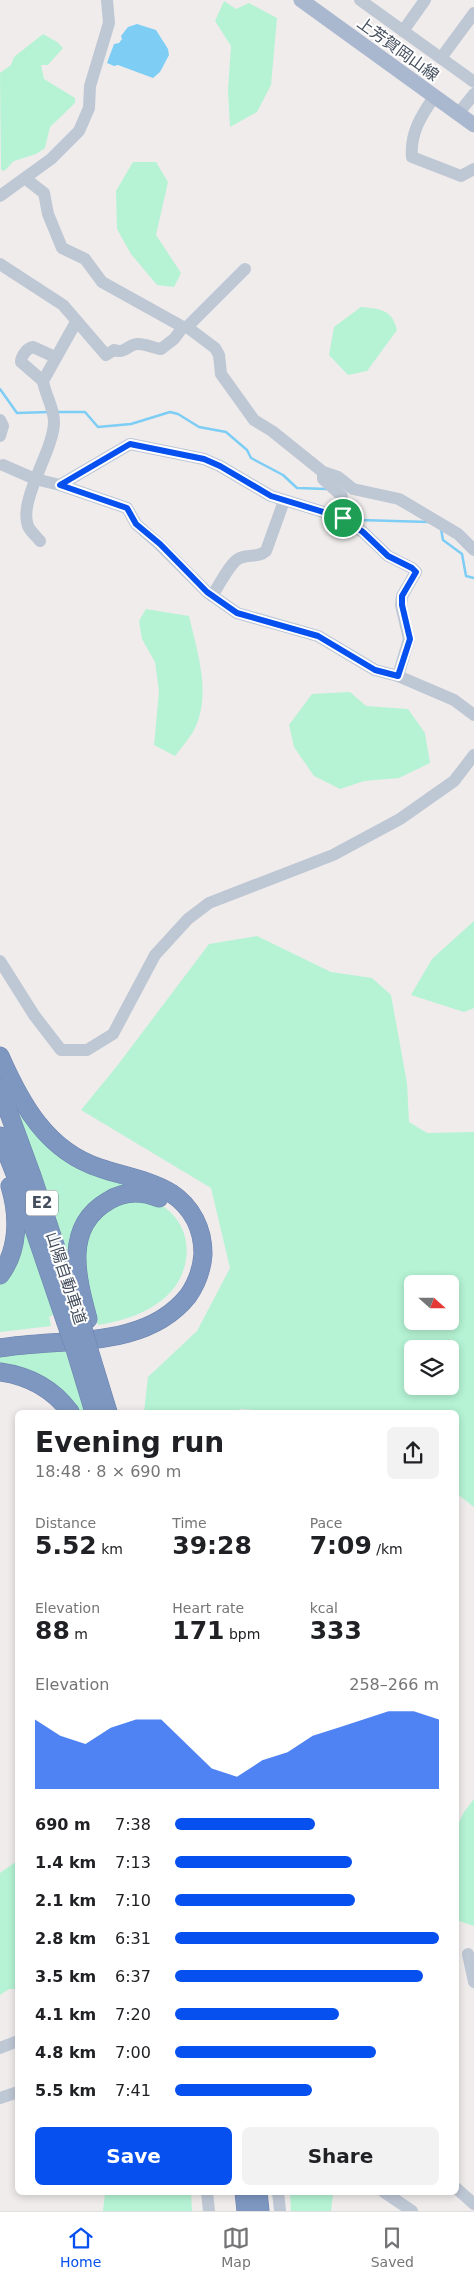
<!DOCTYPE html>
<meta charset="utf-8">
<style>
:root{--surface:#fff;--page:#f2f2f2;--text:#202124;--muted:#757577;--line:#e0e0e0;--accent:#0650ef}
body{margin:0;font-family:"DejaVu Sans","Noto Sans JP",sans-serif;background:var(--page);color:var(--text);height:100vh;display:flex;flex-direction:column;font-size:19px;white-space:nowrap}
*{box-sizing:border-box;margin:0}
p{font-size:16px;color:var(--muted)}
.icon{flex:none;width:28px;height:28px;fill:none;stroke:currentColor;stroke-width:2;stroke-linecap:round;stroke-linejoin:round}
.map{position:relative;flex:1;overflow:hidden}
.details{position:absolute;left:15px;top:1410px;width:444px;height:785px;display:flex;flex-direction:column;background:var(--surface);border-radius:8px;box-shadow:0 2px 8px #0003}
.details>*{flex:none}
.needle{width:32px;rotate:111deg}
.tools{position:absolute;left:404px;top:1275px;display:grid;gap:10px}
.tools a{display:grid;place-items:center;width:55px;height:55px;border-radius:8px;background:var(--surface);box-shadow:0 2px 8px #0003;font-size:25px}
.pin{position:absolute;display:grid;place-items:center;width:42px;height:42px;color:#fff;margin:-21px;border:2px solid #fff;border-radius:50%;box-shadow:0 1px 5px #0007}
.round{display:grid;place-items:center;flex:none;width:52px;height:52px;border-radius:8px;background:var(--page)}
.overview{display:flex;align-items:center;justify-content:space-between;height:85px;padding:0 20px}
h1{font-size:28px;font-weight:700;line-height:38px}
.metrics{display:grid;grid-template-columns:repeat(3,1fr);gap:8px;height:85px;padding:5px 20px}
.metrics div{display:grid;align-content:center}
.metrics b{font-size:25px;font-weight:700}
.metrics small{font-size:14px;font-weight:400}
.metrics p{font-size:14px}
.chart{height:140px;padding:10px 20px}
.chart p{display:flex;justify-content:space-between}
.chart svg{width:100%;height:90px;margin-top:5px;fill:var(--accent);opacity:.7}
.button{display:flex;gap:10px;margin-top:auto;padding:10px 20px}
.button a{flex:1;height:58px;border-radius:8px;background:var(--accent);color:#fff;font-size:20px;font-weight:700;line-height:58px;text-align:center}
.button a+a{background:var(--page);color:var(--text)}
ul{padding:0 20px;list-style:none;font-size:16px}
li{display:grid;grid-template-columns:80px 60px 1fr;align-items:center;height:38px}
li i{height:12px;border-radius:6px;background:var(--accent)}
.tab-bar{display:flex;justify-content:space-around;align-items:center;height:70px;border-top:1px solid var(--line);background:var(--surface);font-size:14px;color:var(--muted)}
.tab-bar a{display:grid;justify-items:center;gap:2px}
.tab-bar .selected{color:var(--accent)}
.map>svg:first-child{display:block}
.green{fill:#b5f3d4;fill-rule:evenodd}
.water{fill:#7dcdf5}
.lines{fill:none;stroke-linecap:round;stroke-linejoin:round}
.stream{stroke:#7dcdf5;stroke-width:2.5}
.highway-casing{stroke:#6a82ad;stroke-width:19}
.minor{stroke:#bec7d4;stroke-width:12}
.major{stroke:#a9b7cf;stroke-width:15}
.highway{stroke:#7e97c1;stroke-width:18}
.highway-bridge-casing{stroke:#6a82ad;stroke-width:19;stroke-linecap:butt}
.highway-bridge{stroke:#7e97c1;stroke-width:18}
.route-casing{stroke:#fff;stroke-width:10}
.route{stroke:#0650ef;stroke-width:6}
.labels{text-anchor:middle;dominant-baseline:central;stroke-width:4;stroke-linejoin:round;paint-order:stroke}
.shield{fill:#fff;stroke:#7b828d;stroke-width:1}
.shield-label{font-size:15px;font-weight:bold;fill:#434d5c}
.street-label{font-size:16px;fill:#434d5c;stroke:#fff}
</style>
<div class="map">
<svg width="474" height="2211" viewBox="0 0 474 2211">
<rect width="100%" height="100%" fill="#f0ecec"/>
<g class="green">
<path d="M224,1L236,9L249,3L277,18L271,85L257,112L230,127L228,90L231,46L215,21Z"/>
<path d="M43,34L57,42L63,48L48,65H41L44,79L75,98V103L50,127L45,148L36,154L14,161L4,171L1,170L0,73L11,65L14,57Z"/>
<path d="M133,162H156L168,182L156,235L181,273L174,287L157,285L131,254L117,229L116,191Z"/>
<path d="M361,307C380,309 392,309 397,330L367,371L348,375L329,355L334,327Z"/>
<path d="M146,609L189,616C197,652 213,696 193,732C188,740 181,748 175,756L154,745L159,691L155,662L142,639L139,621Z"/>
<path d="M350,692L366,706L408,709L425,733L430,763L399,778L364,781L340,789L314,776L294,747L289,725L312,694Z"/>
<path d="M474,921V1008L464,1012L411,995L432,959Z"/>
<path d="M257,936L331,972L372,978L391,995L407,1083L409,1122L427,1133L474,1132V1507L456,1493V1412H284L240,1409L237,1412H144L148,1377L197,1331L230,1268L211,1188L81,1110L117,1066L209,944ZM412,1284H450V1321H412ZM412,1349H450V1386H412Z"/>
<path d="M25,1115L37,1132L137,1183L119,1190L71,1255L68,1256L20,1116Z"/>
<path d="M123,1200C137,1200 152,1199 164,1207C197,1230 192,1277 162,1300C143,1315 121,1321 98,1325C86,1290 74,1241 103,1212C108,1207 117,1203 123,1200Z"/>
<path d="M21,1216L56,1313L49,1317L51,1326L0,1332V1285L10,1271Z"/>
<path d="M59,1349L66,1352L86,1412H76L0,1368V1354Z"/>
<path d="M474,1799V1926L456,1920V1828L464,1812Z"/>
<path d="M17,1861V1989H9L0,1995V1873Z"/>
<path d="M105,2193H191L192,2211H103Z"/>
<path d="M290,2193H333L331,2211H291Z"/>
</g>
<path class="water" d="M137,24L156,30L168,49L169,55L160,72L153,78L118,65L114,66L107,63L114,44L119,43L122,39L121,36L128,27Z"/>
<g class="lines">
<g class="stream">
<path d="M0,389L17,413L49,412"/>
<path d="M57,412H85L98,427L131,424L170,412L178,414L199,427L226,432L247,450L251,458L283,475L297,488L327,489"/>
<path d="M350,512L360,520L429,522"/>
<path d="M441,529L443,540L462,554L466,576L474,578"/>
</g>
<defs>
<g id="highway">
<path d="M0,1056C21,1104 47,1151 100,1168C123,1176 150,1180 171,1193C192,1207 203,1229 203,1254C202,1269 197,1283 188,1296C144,1351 62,1337 0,1348"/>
<path d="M0,1089L32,1176L72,1296"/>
<path d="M0,1136L17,1179L65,1320"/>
<path d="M0,1275C19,1250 19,1216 10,1186"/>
<path d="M88,1319C77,1278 63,1227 108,1201C124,1191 142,1191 159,1198"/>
<path d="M75,1349L94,1412"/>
<path d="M89,1350L108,1412"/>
<path d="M0,1372C29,1376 53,1389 70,1412"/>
<path d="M244,2192L246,2211"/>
<path d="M258,2192L260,2211"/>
</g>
</defs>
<use href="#highway" class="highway-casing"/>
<g class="minor">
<path d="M360,0L474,82"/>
<path d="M403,31L425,0"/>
<path d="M441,58L474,13"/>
<path d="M434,97C421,116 410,133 412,157L461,176L474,169"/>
<path d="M458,114L474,94"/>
<path d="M26,179L44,193L48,214L62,248L85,259L102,282L183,327H187L215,348L219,355L221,374L254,420L272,431L323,472L338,477L353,489L399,499L458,534L474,550"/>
<path d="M0,196L51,159L79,131L89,108L90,86L109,23L107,0"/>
<path d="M0,264L63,305L106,355L114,350C125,354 127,345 137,344C144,343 153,348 161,349L174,339L183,327"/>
<path d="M187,327L245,269"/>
<path d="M43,381L21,362C21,356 27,348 33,347L55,357"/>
<path d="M0,420L3,426L0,436"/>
<path d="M3,465L35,479L60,485L127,508L136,524L159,544L207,592L237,613L318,636L375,670L398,676L454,700L474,715"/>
<path d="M60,485L130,444L204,459L220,466L271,496L343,518L342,496L323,479V472"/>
<path d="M343,518L363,532L388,556L412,568L416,572L402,596L401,605L409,639L398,676"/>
<path d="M40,541C36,536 30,531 28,526C18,500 54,450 54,422C54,407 45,395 43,381L76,322"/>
<path d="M212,596C218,587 231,561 240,558C249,554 258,558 266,551L284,501"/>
<path d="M0,961L34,1015L61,1050H87L113,1034L155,955L188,919L209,903L333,855L400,819L454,781L474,755"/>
<path d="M468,1954L474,1982"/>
<path d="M0,2048L18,2041"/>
<path d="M0,2098L18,2092"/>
<path d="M456,2188L474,2204"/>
<path d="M207,2192L209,2211"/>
<path d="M278,2192L280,2211"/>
<path d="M384,2192L412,2211"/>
</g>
<path class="major" d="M301,0L474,125"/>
<use href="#highway" class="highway"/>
<defs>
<g id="highway-bridge">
<path d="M80,1318L89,1350"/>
<path d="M65,1320L75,1349"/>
</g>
</defs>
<use href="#highway-bridge" class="highway-bridge-casing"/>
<use href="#highway-bridge" class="highway-bridge"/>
</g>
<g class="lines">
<defs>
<path id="route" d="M130,444L204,459L220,466L271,496L343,518L363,532L388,556L412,568L416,572L402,596V605L410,639L398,676L375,670L318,636L237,613L207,592L160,544L136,524L127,508L60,485Z"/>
</defs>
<use href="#route" class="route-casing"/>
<use href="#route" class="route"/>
</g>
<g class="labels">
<rect class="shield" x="26" y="1190.5" width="32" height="25" rx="4"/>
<g class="shield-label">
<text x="42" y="1203">E2</text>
</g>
<g class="street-label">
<text transform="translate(398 49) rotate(36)">上芳賀岡山線</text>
<text transform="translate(66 1278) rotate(72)">山陽自動車道</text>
</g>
</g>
</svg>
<div class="tools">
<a><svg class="needle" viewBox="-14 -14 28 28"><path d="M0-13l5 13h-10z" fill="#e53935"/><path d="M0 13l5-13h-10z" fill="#757577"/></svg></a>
<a><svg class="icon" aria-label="layers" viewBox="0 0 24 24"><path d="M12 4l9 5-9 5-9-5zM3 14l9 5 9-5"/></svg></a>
</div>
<div class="pin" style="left:343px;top:518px;background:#1e9e55"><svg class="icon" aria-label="arrive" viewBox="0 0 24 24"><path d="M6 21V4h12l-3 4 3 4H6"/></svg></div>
<section class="details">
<div class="overview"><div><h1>Evening run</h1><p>18:48 · 8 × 690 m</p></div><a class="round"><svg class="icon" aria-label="share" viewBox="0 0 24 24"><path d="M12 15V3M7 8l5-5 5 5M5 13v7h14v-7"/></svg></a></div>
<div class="metrics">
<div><p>Distance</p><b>5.52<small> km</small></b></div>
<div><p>Time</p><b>39:28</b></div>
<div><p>Pace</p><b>7:09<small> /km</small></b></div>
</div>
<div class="metrics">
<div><p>Elevation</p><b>88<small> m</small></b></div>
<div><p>Heart rate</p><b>171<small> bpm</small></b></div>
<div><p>kcal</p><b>333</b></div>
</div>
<div class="chart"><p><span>Elevation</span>258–266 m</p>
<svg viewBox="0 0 160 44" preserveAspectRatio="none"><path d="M0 44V10L10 18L20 22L30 14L40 10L50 10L60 22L70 34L80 38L90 30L100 26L110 18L120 14L130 10L140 6L150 6L160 10V44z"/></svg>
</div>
<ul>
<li><b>690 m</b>7:38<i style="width:53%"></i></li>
<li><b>1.4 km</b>7:13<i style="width:67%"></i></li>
<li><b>2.1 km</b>7:10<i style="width:68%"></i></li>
<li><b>2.8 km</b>6:31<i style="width:100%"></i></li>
<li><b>3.5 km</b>6:37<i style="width:94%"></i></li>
<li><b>4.1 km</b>7:20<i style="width:62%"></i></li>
<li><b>4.8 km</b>7:00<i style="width:76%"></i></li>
<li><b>5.5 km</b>7:41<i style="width:52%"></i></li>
</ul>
<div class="button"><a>Save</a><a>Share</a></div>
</section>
</div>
<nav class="tab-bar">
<a class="selected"><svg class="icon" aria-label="home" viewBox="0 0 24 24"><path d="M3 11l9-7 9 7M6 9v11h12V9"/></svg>Home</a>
<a><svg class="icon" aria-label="map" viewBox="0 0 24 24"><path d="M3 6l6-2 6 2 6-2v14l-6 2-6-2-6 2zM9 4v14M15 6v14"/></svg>Map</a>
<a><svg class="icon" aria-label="saved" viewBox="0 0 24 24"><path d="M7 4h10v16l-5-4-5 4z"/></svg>Saved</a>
</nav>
